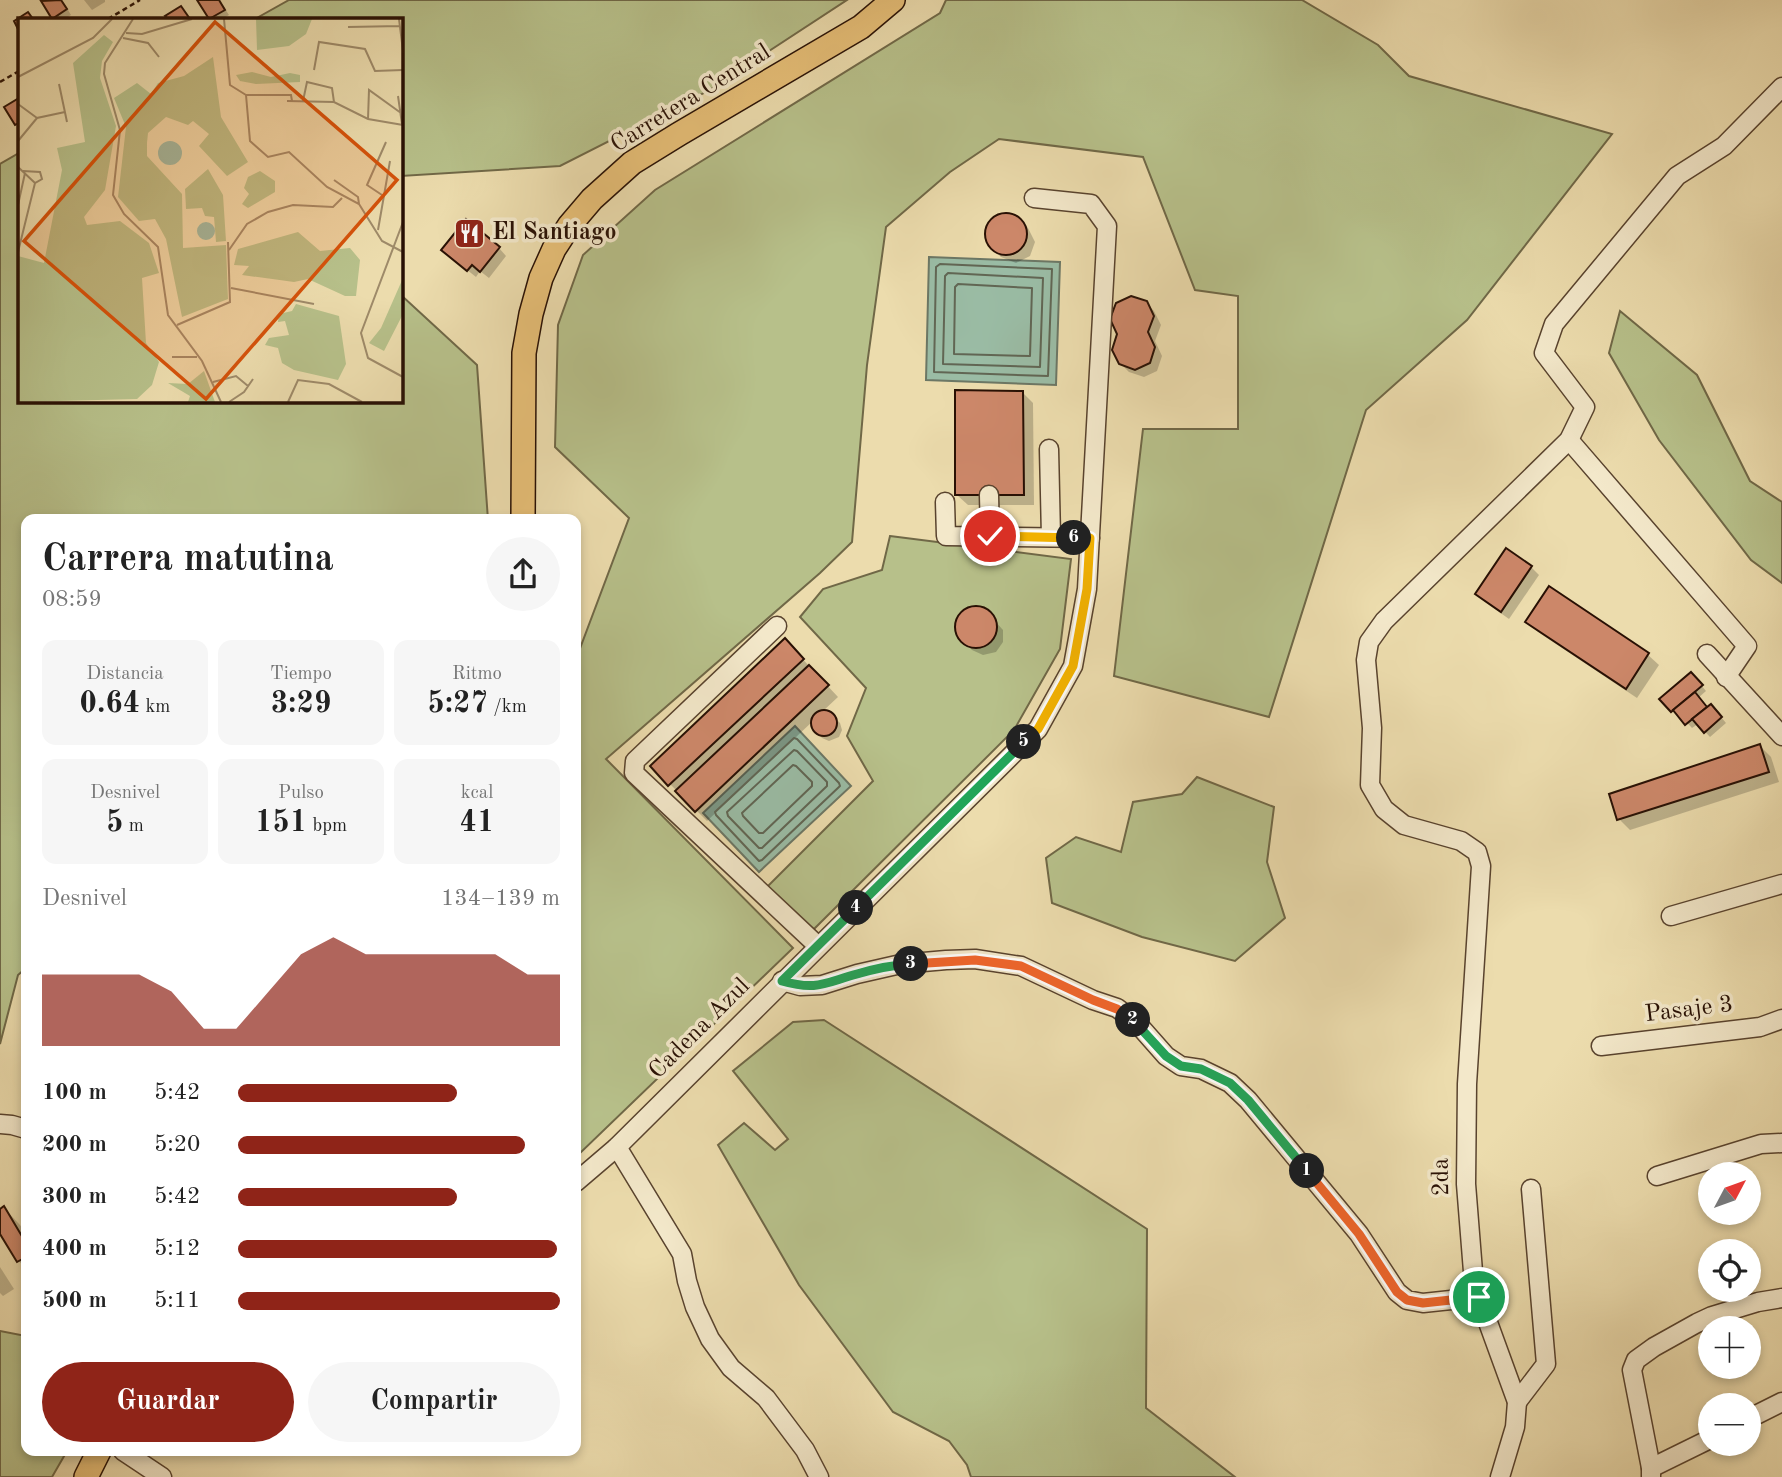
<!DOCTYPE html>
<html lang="es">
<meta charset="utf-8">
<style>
:root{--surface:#fff;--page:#f6f6f6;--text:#222;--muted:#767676;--accent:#8f2418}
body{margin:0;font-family:"Old Standard TT",serif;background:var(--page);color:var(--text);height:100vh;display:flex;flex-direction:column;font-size:26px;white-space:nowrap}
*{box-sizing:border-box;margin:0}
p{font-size:23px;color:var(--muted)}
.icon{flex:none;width:38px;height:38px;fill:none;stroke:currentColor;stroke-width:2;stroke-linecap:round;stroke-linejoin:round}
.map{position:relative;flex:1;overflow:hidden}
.panel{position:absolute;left:21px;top:514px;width:560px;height:942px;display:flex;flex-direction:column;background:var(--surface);border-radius:14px;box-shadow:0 4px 10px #0003}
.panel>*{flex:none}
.needle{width:46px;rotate:49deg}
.controls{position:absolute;left:1698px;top:1162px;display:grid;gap:14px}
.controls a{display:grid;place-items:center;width:63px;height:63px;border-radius:50%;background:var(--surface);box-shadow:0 4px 10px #0003;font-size:35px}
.pin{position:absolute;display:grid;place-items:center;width:60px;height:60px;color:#fff;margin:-30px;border:4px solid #fff;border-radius:50%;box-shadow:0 2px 7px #0007}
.km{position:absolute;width:35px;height:35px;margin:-18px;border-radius:50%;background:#222;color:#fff;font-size:19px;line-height:35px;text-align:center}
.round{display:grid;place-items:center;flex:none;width:74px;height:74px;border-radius:37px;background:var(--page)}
.summary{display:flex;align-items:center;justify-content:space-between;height:119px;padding:0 21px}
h1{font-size:38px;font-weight:600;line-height:52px}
.figures{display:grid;grid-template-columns:repeat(3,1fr);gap:10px;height:119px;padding:7px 21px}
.figures div{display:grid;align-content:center;border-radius:14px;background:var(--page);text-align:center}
.figures b{font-size:30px;font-weight:600}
.figures small{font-size:19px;font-weight:400}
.figures p{font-size:19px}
.chart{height:196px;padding:14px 21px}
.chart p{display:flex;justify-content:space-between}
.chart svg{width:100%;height:126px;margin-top:7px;fill:var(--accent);opacity:.7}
.primary-button{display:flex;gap:14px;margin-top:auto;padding:14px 21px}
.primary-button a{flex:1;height:80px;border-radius:42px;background:var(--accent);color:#fff;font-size:28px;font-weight:600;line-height:80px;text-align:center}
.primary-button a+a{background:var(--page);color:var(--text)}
ul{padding:0 21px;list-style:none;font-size:23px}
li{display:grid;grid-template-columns:112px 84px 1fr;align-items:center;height:52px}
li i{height:18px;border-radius:9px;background:var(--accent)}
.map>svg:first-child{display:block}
.green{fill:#b7c08a;stroke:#706847;stroke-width:2}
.water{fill:#9abca5;stroke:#6c7765;stroke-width:2}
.shadow{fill:#0003}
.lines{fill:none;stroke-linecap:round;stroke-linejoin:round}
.shore{stroke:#616654;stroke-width:2}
.building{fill:#cc8769;stroke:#281004;stroke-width:2}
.minor-casing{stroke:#59432e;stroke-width:21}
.major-casing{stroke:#281004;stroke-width:26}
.path{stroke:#281004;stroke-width:2.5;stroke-dasharray:5 3.5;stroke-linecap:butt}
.minor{stroke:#f3e8ca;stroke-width:18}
.major{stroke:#e6be76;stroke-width:23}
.split-1-casing{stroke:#fff;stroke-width:14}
.split-2-casing{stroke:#fff;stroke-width:14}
.split-3-casing{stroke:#fff;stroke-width:14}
.split-4-casing{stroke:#fff;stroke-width:14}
.split-5-casing{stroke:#fff;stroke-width:14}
.split-6-casing{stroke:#fff;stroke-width:14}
.split-7-casing{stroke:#fff;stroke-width:14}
.split-1{stroke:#f0652b;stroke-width:9}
.split-2{stroke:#22a559;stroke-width:9}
.split-3{stroke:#f0652b;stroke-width:9}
.split-4{stroke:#22a559;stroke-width:9}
.split-5{stroke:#22a559;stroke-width:9}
.split-6{stroke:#f5b400;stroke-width:9}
.split-7{stroke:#f5b400;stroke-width:9}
.labels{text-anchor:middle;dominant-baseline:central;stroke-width:7;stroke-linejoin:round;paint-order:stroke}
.street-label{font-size:24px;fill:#281004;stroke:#f3e8ca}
.poi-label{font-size:24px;font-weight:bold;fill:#281004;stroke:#f3e8ca;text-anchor:start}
.inset-road{fill:none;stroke:#9e8a69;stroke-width:2}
.view{fill:#d5520b;fill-opacity:0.15;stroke:#d5520b;stroke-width:3.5}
.inset-edge{fill:none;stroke:#281004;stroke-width:3.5}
</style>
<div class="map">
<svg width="1782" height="1477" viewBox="0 0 1782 1477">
<rect width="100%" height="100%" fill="#ecdcad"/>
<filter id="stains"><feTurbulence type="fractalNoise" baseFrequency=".00286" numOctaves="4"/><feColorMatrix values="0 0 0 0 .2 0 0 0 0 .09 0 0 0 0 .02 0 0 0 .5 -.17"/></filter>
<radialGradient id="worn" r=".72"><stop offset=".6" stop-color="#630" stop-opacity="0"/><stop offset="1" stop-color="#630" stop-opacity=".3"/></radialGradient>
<g class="green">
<path d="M289,0H847L708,91L560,166L401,176V19H255Z"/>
<path d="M946,0H1302L1378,45L1409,76L1612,134L1467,320L1366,410L1269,717L1114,676L1143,429H1238V296L1195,290L1143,157L999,139L950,172L886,227L867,365L852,542L820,573L606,759L793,948L576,1157V656L579,651L629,518L555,447L558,325L583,255L655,190L940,13Z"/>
<path d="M19,153V401H401V295L477,365L488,520H26V968L18,975L0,1044V164Z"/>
<path d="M1620,311L1697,375L1750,481L1782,502V583L1751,560L1659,440L1609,353Z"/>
<path d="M890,536L1071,559L1060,649L1014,730L811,932L767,887L873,781L847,736L866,688L800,617L823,589L882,570Z"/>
<path d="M1197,777L1274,807L1267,862L1285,918L1235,961L1142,937L1052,903L1046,858L1076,837L1121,852L1133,802L1182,794Z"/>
<path d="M824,1020L1147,1229L1146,1408L1235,1477H971L967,1465L949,1441L893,1412L799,1285L718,1145L744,1123L775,1150L788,1139L733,1071L793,1022Z"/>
<path d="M0,1331L26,1336V1451H67L52,1477H0Z"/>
</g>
<g class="water">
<path d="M929,257L1060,262L1056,385L926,380Z"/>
<path d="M795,726L851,786L759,872L703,813Z"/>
</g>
<g class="shadow">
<path d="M45,0H62L71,15L64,19H55L43,1Z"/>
<path d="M84,0H105V2L92,10Z"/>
<path d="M199,0H219L229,15L222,19H211Z"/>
<path d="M1005,214L1020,219L1028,228L1035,242L1030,256L1016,263L1001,257L992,249L986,235L991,220Z"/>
<path d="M499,248L506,256L489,278L480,271L476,277L451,257Z"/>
<path d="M1146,303L1154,311L1161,325L1155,341L1162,356L1157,371L1144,377L1129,372L1120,363Z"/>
<path d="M1022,392L1033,403L1034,505H968L957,495Z"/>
<path d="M1531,567L1539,575L1509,619L1485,602L1477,594Z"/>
<path d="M1549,589L1648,655L1659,665L1637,698L1538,632L1527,622Z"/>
<path d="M974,607L986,611L1003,630V642L996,652L983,655L972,650L959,636L957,624L963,613Z"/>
<path d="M796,652L838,697L823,711L832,715L840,723L842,730L839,737L829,741L822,738L817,732L813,725V721L707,821L670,784Z"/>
<path d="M1696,679L1706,691L1698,698L1707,709L1716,711L1726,723L1710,737L1698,724L1692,728L1679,714L1677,716L1672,711Z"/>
<path d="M1760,746L1771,757L1779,782L1630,830L1619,819Z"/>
<path d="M4,1208L20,1225L26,1234V1269L19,1261L0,1231V1211Z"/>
<path d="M0,1267L14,1289L3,1296L0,1293Z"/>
</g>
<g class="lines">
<g class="shore">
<path d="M940,264L1052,269L1048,376L934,372L936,267Z"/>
<path d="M948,273L1043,278L1040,367L943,364L945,276Z"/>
<path d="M958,284L1032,288L1030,356L954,354L955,287Z"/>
<path d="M794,738L797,739L839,783L840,786L762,860L759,861L716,815L715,812Z"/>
<path d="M794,750L797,751L827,782V786L762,848H759L728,816L727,812Z"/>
<path d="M793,765L796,766L812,782V786L763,833H759L743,816L742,813Z"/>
</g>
</g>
<g class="building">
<path d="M61,0L67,9L52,19L41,1Z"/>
<path d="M197,0H219L225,10L209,19Z"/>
<path d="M181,6L190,19H168L165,16Z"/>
<path d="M28,12L33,19H19V31L14,21Z"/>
<path d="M19,98V123L15,125L4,107Z"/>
<circle cx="1006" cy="234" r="21"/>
<path d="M466,219L500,247L480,272L472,265L467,271L441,250Z"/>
<path d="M1131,296L1147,301L1154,316L1148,332L1155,347L1150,363L1135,370L1119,364L1112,350L1117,334L1110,319L1116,303Z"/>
<path d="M955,390L1023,391L1024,495H955Z"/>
<path d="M1506,548L1532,566L1501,612L1475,594Z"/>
<path d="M1549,586L1649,653L1626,689L1525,622Z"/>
<circle cx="976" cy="627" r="21"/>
<path d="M785,638L804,659L668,786L650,766Z"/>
<path d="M809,665L829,685L695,812L675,791Z"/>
<path d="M1691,672L1703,685L1671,712L1659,699Z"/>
<path d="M1695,692L1707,707L1685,725L1673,710Z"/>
<path d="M1711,704L1722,717L1704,733L1692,719Z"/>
<circle cx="824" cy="723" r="13"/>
<path d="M1760,744L1769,772L1617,820L1609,794Z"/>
<path d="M4,1206L26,1243V1257L17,1262L0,1234V1209Z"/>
</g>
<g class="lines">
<defs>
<g id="minor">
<path d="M1569,440L1747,646L1726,677"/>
<path d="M1049,449L1051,537"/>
<path d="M989,495L990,536"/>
<path d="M945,502L946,536L1090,538"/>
<path d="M777,626L635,761L634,773L818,946"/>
<path d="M1707,654L1782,736"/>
<path d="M1671,916L1782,884"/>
<path d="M782,981L800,986L822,985L857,974L901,964L946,960L975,959L1021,966L1093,1000L1117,1008L1136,1022L1166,1056L1181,1066L1201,1069L1230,1083L1248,1100L1359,1234L1397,1292L1407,1300L1423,1303L1479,1297"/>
<path d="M1601,1046L1760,1027L1782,1019"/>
<path d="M0,1124L12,1125L26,1129"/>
<path d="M617,1147L682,1254L687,1281L695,1307L710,1339L731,1368L766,1398L805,1450L819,1477"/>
<path d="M1657,1176L1761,1144L1782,1143"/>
<path d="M576,1182L617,1147L1038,729L1073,666L1087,589L1107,226L1091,204L1034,198"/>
<path d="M1517,1402L1546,1364L1531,1189"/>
<path d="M1748,1419L1782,1402"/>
<path d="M123,1451L162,1477"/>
<path d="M1651,1468L1710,1439"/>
<path d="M1500,1477L1515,1427L1517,1402L1474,1284L1466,1184L1467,1084L1481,866L1477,852L1461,841L1404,825L1384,809L1370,785L1372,728L1366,660L1369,642L1384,621L1569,440L1585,407L1544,353L1554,324L1677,176L1724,146L1782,87"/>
<path d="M1651,1477V1468L1632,1370L1636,1360L1654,1347L1697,1323L1712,1316L1758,1302L1782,1298"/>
</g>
<g id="major">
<path d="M523,520L524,353L531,314L541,278L554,249L569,226L592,199L632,163L679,134L861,27L893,0"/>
<path d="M86,1477L99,1451"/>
</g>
</defs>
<use href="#minor" class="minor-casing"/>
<use href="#major" class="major-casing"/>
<g class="path">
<path d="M108,19L140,0"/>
<path d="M0,82L19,71"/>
</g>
<use href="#minor" class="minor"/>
<use href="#major" class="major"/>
</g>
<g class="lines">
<defs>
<path id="split-1" d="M1307,1171L1359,1234L1397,1292L1407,1300L1423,1303L1479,1297"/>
<path id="split-2" d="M1133,1020L1166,1056L1181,1066L1201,1069L1230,1083L1248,1100L1307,1171"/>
<path id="split-3" d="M911,964L975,960L1021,966L1093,1000L1117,1009L1133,1020"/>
<path id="split-4" d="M856,908L782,981C817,991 824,983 857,974C874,969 893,965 911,964"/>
<path id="split-5" d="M856,908L1024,742"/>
<path id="split-6" d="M1024,742L1038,729L1073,666L1087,589L1090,538H1074"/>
<path id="split-7" d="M990,536L1074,538"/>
</defs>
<use href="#split-1" class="split-1-casing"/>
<use href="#split-2" class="split-2-casing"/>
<use href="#split-3" class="split-3-casing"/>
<use href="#split-4" class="split-4-casing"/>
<use href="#split-5" class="split-5-casing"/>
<use href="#split-6" class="split-6-casing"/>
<use href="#split-7" class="split-7-casing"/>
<use href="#split-1" class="split-1"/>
<use href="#split-2" class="split-2"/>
<use href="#split-3" class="split-3"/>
<use href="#split-4" class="split-4"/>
<use href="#split-5" class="split-5"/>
<use href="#split-6" class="split-6"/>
<use href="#split-7" class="split-7"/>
</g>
<defs>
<symbol id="restaurant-square" viewBox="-11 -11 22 22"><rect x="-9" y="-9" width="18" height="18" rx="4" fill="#8f2418" stroke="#f3e8ca"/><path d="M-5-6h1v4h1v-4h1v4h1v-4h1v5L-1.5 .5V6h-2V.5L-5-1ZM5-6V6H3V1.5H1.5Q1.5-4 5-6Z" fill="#fff"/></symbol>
</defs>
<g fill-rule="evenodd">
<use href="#restaurant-square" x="452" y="216" width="35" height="35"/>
</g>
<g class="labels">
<g class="street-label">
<text transform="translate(691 99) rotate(-32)">Carretera Central</text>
<text transform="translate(1689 1010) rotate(-7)">Pasaje 3</text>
<text transform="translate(700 1029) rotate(-45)">Cadena Azul</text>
<text transform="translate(1442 1177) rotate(-91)">2da</text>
</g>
<g class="poi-label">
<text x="492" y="233">El Santiago</text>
</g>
</g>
<g transform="translate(18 18)">
<rect width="385" height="385" fill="#ecdcad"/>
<path d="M238,1H294L288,16L271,28L239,32ZM86,17L95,24L84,43L82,60L98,108L87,172L66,199L69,207L102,203L131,225L141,255L124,260L128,325L141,344L134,367L119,381L0,384V238L26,245L44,152L39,130L67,124L55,45ZM195,39L203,99L230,144L209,158L181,128L191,116L175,103L170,107L148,99L130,115L129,125V138L164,176L165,230L208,227L210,281L164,299L148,221L137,201L121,203L100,179L108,109L96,80L119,65L133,76L140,65L166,58ZM234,54L253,59L272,55L282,57V64L238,66L222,63L218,57ZM190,151L205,177L208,223L198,224L196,199L187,198L184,190L168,191L167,171ZM242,153L257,163V174L230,190L224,186L231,176L226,170L230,159ZM280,214L302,233L332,230L342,242L338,278H327L290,261L276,264L224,257L231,248L216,247L220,231ZM385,260V296L366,333L351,325L363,310ZM278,286L321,298L328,346L320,362L276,352L264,345L260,330L247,327L251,320L271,317L267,303L260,304L261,296L274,293ZM186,353L197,384H170L172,378L150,365L170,366Z" fill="#b7c08a"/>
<path d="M140 135a12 12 0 1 1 24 0a12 12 0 1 1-24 0ZM179 213a9 9 0 1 1 18 0a9 9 0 1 1-18 0Z" fill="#9abca5"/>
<path class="inset-road" d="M115,1L87,45L86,56L102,112L95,177L106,196L140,229L150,297L184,343L203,384M206,1L212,67L228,77L232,123L250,139L271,134L309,169L341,186L364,223L385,234M381,1L385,33M330,9L382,8M108,15L124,16L174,1M105,20L130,25L141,39M296,52L301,24L347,31L357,53L385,52M0,59L75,20L94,1M41,66L49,104M228,77H273L274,83M380,78L384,106M269,83L316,84L350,101L385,107M285,83L289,64L314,70L316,84M0,86L19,100M350,101L351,72L383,95M0,123L19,100L47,94M0,149L17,165L24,161L22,154L5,153M316,162L340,179L341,186M364,177L349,167L368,124M0,187L7,155M385,204L343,315L350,340L385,359M360,212L372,143M211,232L229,206L250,194L275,187L315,189L324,180M0,234L17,165M213,270L296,286M159,307L212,284L210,224M154,339H179M195,364L218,358L230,368M211,384L226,374L235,361M270,384L280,362L311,366L344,384"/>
<path class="view" d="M197,4L379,162L188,381L6,223Z"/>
<rect width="385" height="385" class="inset-edge"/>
</g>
<rect width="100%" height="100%" filter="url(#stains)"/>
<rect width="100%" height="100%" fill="url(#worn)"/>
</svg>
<div class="controls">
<a><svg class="needle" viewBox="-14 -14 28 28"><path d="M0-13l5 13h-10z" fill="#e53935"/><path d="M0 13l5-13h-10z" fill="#767676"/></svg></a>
<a><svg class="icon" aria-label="locate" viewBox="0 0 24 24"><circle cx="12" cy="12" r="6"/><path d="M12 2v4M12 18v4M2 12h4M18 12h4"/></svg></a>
<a>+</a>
<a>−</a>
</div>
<div class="pin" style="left:1479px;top:1297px;background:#1e9e55"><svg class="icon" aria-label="arrive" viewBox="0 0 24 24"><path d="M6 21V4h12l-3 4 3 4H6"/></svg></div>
<div class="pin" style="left:990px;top:536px;background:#d93025"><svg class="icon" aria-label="check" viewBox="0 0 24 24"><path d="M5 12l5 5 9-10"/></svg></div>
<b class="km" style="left:1307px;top:1171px">1</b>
<b class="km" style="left:1133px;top:1020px">2</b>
<b class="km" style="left:911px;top:964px">3</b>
<b class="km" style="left:856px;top:908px">4</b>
<b class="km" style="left:1024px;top:742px">5</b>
<b class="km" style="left:1074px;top:538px">6</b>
<section class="panel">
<div class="summary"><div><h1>Carrera matutina</h1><p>08:59</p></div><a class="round"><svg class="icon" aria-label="share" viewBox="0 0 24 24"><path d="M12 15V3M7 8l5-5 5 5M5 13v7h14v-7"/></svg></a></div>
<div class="figures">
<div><p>Distancia</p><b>0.64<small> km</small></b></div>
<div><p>Tiempo</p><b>3:29</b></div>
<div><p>Ritmo</p><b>5:27<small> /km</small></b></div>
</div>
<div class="figures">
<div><p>Desnivel</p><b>5<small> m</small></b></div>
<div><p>Pulso</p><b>151<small> bpm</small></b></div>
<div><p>kcal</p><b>41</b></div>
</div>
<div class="chart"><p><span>Desnivel</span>134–139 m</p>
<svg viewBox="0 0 160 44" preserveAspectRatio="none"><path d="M0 44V19L10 19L20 19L30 19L40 25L50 38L60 38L70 25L80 12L90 6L100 12L110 12L120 12L130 12L140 12L150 19L160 19V44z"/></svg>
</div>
<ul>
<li><b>100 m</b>5:42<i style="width:68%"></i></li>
<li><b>200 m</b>5:20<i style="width:89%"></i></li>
<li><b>300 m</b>5:42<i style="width:68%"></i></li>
<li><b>400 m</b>5:12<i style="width:99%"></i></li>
<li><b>500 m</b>5:11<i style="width:100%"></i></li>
</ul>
<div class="primary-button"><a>Guardar</a><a>Compartir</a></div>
</section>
</div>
